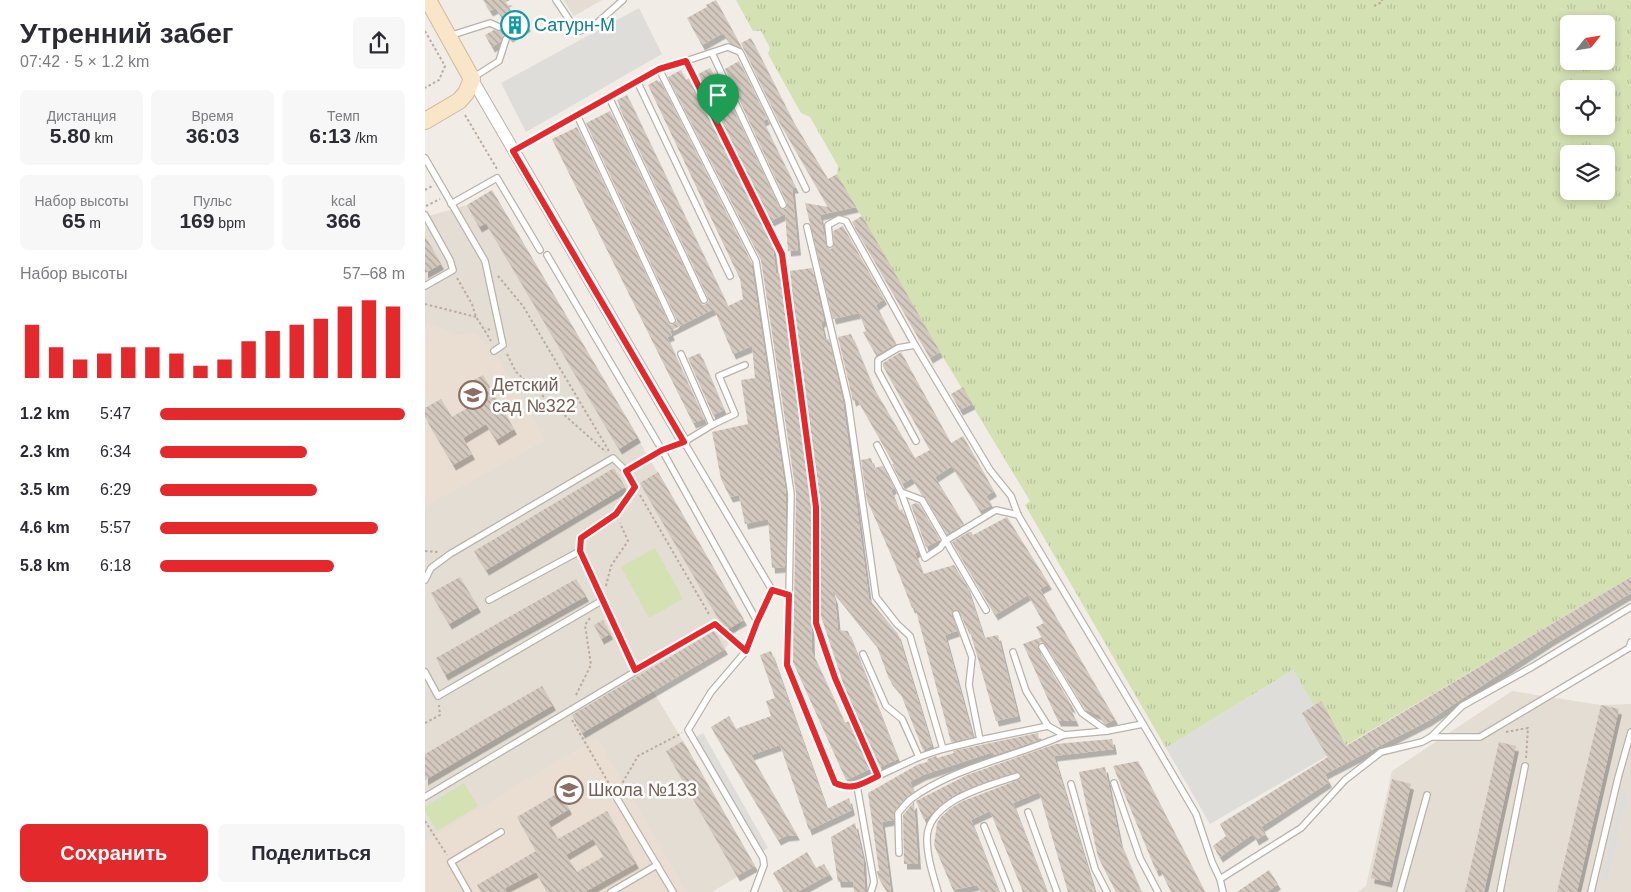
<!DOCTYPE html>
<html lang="ru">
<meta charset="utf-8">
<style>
:root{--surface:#fff;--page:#f7f7f7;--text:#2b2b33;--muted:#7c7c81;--accent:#e4292c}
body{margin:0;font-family:Arial,sans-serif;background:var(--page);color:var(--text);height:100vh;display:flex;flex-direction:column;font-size:19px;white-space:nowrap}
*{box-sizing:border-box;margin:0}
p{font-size:16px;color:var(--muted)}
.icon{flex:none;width:28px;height:28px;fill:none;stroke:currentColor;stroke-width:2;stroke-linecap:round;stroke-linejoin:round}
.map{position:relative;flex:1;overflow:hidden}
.drawer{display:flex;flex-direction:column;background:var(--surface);width:425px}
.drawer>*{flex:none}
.needle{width:32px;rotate:60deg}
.fabs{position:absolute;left:1135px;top:15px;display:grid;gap:10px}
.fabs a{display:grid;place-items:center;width:55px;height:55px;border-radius:8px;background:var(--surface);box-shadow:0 2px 8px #0003;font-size:25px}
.pin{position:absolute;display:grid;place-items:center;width:42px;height:42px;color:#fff;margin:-51px -21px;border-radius:50% 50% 50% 0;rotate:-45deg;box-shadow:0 0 5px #0007}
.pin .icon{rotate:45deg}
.round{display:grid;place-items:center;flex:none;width:52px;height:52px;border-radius:8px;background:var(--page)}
.overview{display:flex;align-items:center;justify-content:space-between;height:85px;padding:0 20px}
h1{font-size:28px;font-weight:800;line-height:38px}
.stats{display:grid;grid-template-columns:repeat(3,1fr);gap:8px;height:85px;padding:5px 20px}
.stats div{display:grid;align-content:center;border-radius:8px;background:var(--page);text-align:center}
.stats b{font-size:21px;font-weight:800}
.stats small{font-size:14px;font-weight:400}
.stats p{font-size:14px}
.chart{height:140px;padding:10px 20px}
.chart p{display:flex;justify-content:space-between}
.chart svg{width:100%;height:90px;margin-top:5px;stroke:var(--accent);stroke-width:6}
.cta{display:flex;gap:10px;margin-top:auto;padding:10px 20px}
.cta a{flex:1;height:58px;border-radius:8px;background:var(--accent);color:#fff;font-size:20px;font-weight:800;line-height:58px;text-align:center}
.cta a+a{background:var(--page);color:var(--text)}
ul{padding:0 20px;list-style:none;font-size:16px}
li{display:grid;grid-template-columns:80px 60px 1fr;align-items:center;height:38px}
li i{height:12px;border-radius:6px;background:var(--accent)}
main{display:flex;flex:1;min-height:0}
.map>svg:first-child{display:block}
.residential{fill:#e4ddd4}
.education{fill:#e9ded1}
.grass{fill:url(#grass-tufts);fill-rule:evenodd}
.park{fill:#d4e1b2}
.parking{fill:#dfddda}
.building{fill:url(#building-back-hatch);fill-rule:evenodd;filter:url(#shadow)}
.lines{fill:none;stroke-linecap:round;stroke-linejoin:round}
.lane-casing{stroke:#bbb2a9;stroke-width:8}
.street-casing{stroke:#bbb2a9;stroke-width:13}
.secondary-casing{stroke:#cfb99c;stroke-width:18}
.path{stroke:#bcab9c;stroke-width:2;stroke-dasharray:2.5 2.5;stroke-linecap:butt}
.lane{stroke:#fff;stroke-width:5.5}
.street{stroke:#fff;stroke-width:11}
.secondary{stroke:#f9e5c8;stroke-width:16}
.route-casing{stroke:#fff;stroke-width:10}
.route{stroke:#e4292c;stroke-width:6}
.labels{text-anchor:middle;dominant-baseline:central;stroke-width:5;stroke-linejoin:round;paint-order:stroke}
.culture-label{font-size:18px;fill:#0d838f;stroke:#fff;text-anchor:start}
.education-label{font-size:18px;fill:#785e54;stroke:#fff;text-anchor:start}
</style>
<main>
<section class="drawer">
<div class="overview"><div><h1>Утренний забег</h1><p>07:42 · 5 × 1.2 km</p></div><a class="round"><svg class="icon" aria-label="share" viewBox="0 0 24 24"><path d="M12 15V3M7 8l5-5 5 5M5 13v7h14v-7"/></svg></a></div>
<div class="stats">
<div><p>Дистанция</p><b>5.80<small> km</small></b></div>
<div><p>Время</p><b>36:03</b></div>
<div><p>Темп</p><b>6:13<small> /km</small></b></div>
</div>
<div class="stats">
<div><p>Набор высоты</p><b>65<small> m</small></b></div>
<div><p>Пульс</p><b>169<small> bpm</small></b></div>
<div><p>kcal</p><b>366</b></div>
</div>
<div class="chart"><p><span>Набор высоты</span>57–68 m</p>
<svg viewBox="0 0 160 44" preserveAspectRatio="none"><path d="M5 44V18M15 44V29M25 44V35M35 44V32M45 44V29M55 44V29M65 44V32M75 44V38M85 44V35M95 44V26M105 44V21M115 44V18M125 44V15M135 44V9M145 44V6M155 44V9"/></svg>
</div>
<ul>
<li><b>1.2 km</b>5:47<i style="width:100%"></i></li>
<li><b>2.3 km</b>6:34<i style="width:60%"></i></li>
<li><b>3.5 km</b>6:29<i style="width:64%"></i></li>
<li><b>4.6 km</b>5:57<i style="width:89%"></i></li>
<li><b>5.8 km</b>6:18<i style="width:71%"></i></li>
</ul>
<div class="cta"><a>Сохранить</a><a>Поделиться</a></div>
</section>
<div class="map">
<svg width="1206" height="892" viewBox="0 0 1206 892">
<defs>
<pattern id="grass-tufts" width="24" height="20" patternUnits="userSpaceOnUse" patternTransform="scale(1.25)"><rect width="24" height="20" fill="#d4e1b2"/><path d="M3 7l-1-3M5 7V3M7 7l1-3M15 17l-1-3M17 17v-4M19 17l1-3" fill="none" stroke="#b7c29a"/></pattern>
<pattern id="building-back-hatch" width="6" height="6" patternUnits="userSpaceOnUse" patternTransform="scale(1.25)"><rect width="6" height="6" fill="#d4c9bf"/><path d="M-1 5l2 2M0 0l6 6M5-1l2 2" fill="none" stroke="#aea49c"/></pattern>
<filter id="shadow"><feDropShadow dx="3" dy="5.5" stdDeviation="0" flood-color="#0004"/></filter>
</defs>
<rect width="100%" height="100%" fill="#f1ece6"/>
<g class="residential">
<path d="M138,0H177L149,16Z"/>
<path d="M67,190L319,620L300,649L228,691L258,741L330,866L287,892H0V217L42,205Z"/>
<path d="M1087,691L1176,705L1206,704V892H932L941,886L967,771Z"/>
</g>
<g class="education">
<path d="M3,322L31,335L50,333L69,351L121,440L0,507V324Z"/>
<path d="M172,737L262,892H0V841Z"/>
</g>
<path class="grass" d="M311,0H1206V577L921,745L896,702L889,706L868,670L741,748L600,505L605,501L515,352L412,174L413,166L385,117L376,113L343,54L345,48L336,31H328ZM1144,24H1181V61H1144ZM1144,89H1181V126H1144ZM1144,154H1181V191H1144Z"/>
<g class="park">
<path d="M230,548L258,599L224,618L196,567Z"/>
<path d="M39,783L53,806L12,831L0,811V807Z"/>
</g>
<g class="parking">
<path d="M214,8L237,54L101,132L76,83Z"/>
<path d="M868,670L889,705L896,701L921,745L785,824L741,748Z"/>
<path d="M278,733L343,848L336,852L271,737Z"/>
<path d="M1197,789L1204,790L1183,881L1176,879Z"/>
</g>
<g class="building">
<path d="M58,0H85L81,2L90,18L96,14L103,26L85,37L82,34L78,35L75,42L67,47L60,35L69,30L76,31L80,24L71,8L65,11Z"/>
<path d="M291,0L317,48L307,44L298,33L277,45L262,18L282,7L281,5Z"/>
<path d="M326,38L368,121L403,179L412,174L431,207L395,215L402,247L406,249L409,246L408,231L418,226L459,299L451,305L471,344L451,355L438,332L441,331L434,313L408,319L380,203L403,207L352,118L316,43Z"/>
<path d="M314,61L342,119L338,121L371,188H367L373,250L363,251L360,214L346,221L273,74L285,68L289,75L291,73L354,207L360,209L362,207V203L300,69Z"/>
<path d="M256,70L261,80L264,78L338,226L348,248L351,273H355L386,507V587L385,583L387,652L420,723L424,721L445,769L421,780L368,662L371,493L336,260L243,77Z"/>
<path d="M232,80L233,82L235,81L326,262L361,494L360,567L347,568L343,519L320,524L314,495L305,497L296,479L287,432L323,424L316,380L330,378L327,346L308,354L289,309L245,331L247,335L242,337L279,419L268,423L127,139L152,127L243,322L246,325L249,324L252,321L251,318L161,123L185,111L275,302L278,305L281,304L284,301L283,298L194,107L195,106L192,100L202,95L303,306L318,299L315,279L223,85Z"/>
<path d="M67,190L213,437L194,449L61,223L54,227L42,205Z"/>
<path d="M437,216L515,352L505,358L427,222Z"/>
<path d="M0,236L16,264L0,273Z"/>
<path d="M387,268L399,321L396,322L400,340L404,339L418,402L444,599L473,634L507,746L498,750L475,692L464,679L451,644L406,588L410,599L413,630L423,631L473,759L455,767L419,686L396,616V506L366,283L367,286L365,271Z"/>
<path d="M426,334L447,385L490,458L505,450L458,366V363L476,352L526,443L538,436L569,491L561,496L567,505L555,511L527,466L510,477L539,524L522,534L501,498L497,495L487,478L477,484L467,464H469L432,399L428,401L413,337Z"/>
<path d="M275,353L299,410L288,415L263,358Z"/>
<path d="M58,375L89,429L71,440L61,424L38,438L47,454L28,465L0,417V408L16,399L27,417L51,403L40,385Z"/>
<path d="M538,387L547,404L535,410L526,394Z"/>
<path d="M446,458L449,468L458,466L469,488L466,490L474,511L477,509L493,551L490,553L498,574L529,565L542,586L559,638L573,635L593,716L571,721L544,628L542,629L534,611L529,610L526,615L532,631L520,635L548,737L526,742L490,607L487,608L470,564L442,500L436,460Z"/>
<path d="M189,468L200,487L61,570L49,551Z"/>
<path d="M233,472L319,620L303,629L296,623L215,483Z"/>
<path d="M491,503L494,504L515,540L501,547L486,505Z"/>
<path d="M582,517L624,584L615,589L690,719L681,724L674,715L661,710L621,645L616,642L613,645V649L648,708L644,706L651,721H633L598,644L617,637L611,627L619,623L603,595L570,615L527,542L544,532H546L548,535Z"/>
<path d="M35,577L53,607L24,624L6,593Z"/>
<path d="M1206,577V593L1125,641L1003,721L900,774L904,782L836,827L841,834L831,840L828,834L795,857L788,846L801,836L795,824L903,757L877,713L896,701L921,746Z"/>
<path d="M151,579L161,596L20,675L11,658Z"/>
<path d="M178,620L185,634L176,639L169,625Z"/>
<path d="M289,631L300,649L157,733L147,715Z"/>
<path d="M346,651L402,809L424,798L427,810L384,830L355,745L326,755L372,835L361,836L353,840L286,727L304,716L311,729L346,716L341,701L350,698L335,655Z"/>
<path d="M117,686L128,705L0,780V754Z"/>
<path d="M1176,705L1194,709L1152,892H1132Z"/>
<path d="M613,733L614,740L569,755L568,752L498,775L485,782L489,792L481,797L470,810L468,820L457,822L466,892H462L453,877L452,871H454L443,793L492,765L502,762L503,759L511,756L512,758L529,753L528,751L556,745Z"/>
<path d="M687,739L689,749L629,756L670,892H643L614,792L588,803L622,892H598L565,811L546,820L574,892H556L552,885L528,890L509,845L512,823L516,817L526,808L538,801L593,780L596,777V774L593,772H591L534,792L520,801L499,820L491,801L542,775L631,744Z"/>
<path d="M258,741L330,866L312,876L241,751Z"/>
<path d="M1074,742L1091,746L1059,892H1040Z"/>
<path d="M713,761L780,892H746L735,869L731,871L688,766Z"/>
<path d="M680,767L695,842L716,892H691L673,857L654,772Z"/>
<path d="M967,779L986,784L964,882L946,878Z"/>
<path d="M135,792L144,809L123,822L133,839L182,811L211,863L160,892H122L111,872L80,888L82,892H56L52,885L111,851L92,817ZM168,839L179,856L152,872L141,855Z"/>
<path d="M489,802L493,864H479L478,815Z"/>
<path d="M430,823L438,858L440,892H429L428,882H413L406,837Z"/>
<path d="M382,852L391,868L399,864L405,874L372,892H359L348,873Z"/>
<path d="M844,870L853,884L842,892H812Z"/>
</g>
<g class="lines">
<defs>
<g id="lane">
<path d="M131,0L147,24L155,31L172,23L198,0"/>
<path d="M24,36L65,23L74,27"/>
<path d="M287,53L358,205"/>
<path d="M261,61L303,47L315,52L381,189"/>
<path d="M234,69L331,261L366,494L364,595"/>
<path d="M49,77L74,61L81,39"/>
<path d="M212,81L305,276"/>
<path d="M184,97L279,300"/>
<path d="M152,115L247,320"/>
<path d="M88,151L234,69L261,61L357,254L391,507V623L410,678L453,776L494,757L518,749L555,740L623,726L639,735L682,731L718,724L771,814L787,862L795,879L798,892"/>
<path d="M0,158L60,261L78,345L69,351"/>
<path d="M26,204L72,178L115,250"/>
<path d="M0,215L25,260L28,270L0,286"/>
<path d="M382,227L423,401L451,597L472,624L485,636L518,749"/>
<path d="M405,244L403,225L414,219L421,221L490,345L565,470L586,496L593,515L718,724"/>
<path d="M122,255L237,450L332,621"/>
<path d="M490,345L473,348L453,360V371L491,441"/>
<path d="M256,354L287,425"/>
<path d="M259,442L347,590L332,621L321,651L286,692L263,730L338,858L339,865L329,892"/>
<path d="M452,445L476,492L500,558L515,548L520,541L571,510L593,515"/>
<path d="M476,492L497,500L561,610"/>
<path d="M0,580L6,568L25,554L188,458L201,471"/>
<path d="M347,590L364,595L362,665L410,783C427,791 437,784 453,776"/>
<path d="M64,600L155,551"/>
<path d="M531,614L547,657L544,685L555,740"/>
<path d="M617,647L657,713L682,731"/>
<path d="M588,652L601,691L623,726"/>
<path d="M438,654L461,706L477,719L494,757"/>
<path d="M210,670L155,551L156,538L191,514L210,487L201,471L237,450L259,442L287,425L310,414L294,376L320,365"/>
<path d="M0,672L13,696L178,600"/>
<path d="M1006,737H1055L1204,648L1206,642"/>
<path d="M689,783L715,858L733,892"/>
<path d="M646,784L670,869L682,892"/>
<path d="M432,786L449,882L446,892"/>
<path d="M190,795L248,892"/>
<path d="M0,797L290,624L321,651"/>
<path d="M603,812L632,892"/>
<path d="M559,826L585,892"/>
<path d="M474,853L473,813C477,809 481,803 486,799C529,767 590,757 639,735"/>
<path d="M795,879L876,828L920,780L956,752L997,742L1006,737L1037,706L1107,667L1206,607"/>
<path d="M43,892L26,862L76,832"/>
<path d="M186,892L232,865"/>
<path d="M513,892C508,875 502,857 502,839C502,800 563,786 592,776"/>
<path d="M975,892L1002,795"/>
<path d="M1075,892L1100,766"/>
<path d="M1166,892L1193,778L1206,732"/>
</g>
<path id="street" d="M47,79L259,442"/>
<path id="secondary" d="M0,121L34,101L41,93L47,79L3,0"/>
</defs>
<use href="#lane" class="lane-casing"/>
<use href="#street" class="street-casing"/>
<use href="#secondary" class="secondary-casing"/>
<g class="path">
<path d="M949,6L957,2V0"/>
<path d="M0,31L20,66L14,80L0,88"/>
<path d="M40,115L72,169"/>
<path d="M0,190L7,186"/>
<path d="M1,206L15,199"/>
<path d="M73,276L98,306L184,451"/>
<path d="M32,278L47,304L51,317L60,331"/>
<path d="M0,304L51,317"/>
<path d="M65,329L60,331L66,341"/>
<path d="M82,354L91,372L181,452"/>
<path d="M215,495L285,616"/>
<path d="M0,551L13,552"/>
<path d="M181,586L186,566L203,541L195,523"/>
<path d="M151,695L166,665L160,625L165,618"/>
<path d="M147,720L186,787"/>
<path d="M0,723L15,715L14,705"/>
<path d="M1081,732L1103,728L1101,758"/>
<path d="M195,787L213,756L257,733"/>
<path d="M0,821L22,855"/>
</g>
<use href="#lane" class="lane"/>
<use href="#street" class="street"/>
<use href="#secondary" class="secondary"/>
</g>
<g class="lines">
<defs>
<path id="route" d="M261,61L357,254L391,507V623L410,678L453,776C437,784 427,791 410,783L362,665L364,595L347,590L332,622L321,651L290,624L210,670L155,551L156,538L191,514L210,487L201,471L237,450L259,442L88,151L234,69Z"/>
</defs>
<use href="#route" class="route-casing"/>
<use href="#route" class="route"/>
</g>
<defs>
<symbol id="building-ring" viewBox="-11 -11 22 22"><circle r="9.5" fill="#fff" stroke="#0f9aa8" stroke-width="1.5"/><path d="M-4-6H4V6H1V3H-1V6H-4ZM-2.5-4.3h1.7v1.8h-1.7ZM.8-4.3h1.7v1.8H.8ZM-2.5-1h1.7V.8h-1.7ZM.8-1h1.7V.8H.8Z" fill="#0f9aa8"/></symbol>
<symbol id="school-ring" viewBox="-11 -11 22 22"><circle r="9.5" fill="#fff" stroke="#8d6e63" stroke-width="1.5"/><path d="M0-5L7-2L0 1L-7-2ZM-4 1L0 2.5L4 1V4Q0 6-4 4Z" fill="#8d6e63"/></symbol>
</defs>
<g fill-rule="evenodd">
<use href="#building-ring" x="74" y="9" width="32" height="32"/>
<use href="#school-ring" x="32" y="379" width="32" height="32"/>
<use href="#school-ring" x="128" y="774" width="32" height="32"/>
</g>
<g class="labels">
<g class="culture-label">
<text x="109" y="25">Сатурн-М</text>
</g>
<g class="education-label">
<text x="67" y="385">Детский<tspan x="67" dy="21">сад №322</tspan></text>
<text x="163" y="790">Школа №133</text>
</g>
</g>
</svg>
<div class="fabs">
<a><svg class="needle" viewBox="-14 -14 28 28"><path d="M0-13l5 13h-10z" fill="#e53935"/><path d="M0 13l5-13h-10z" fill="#7c7c81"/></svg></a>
<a><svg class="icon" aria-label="locate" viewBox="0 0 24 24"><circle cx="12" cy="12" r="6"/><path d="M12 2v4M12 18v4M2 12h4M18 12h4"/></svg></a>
<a><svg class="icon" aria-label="layers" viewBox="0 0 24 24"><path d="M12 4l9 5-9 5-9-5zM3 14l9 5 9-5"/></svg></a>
</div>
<div class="pin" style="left:293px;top:125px;background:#1e9e55"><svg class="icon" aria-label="arrive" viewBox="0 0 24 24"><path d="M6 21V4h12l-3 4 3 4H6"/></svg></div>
</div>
</main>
